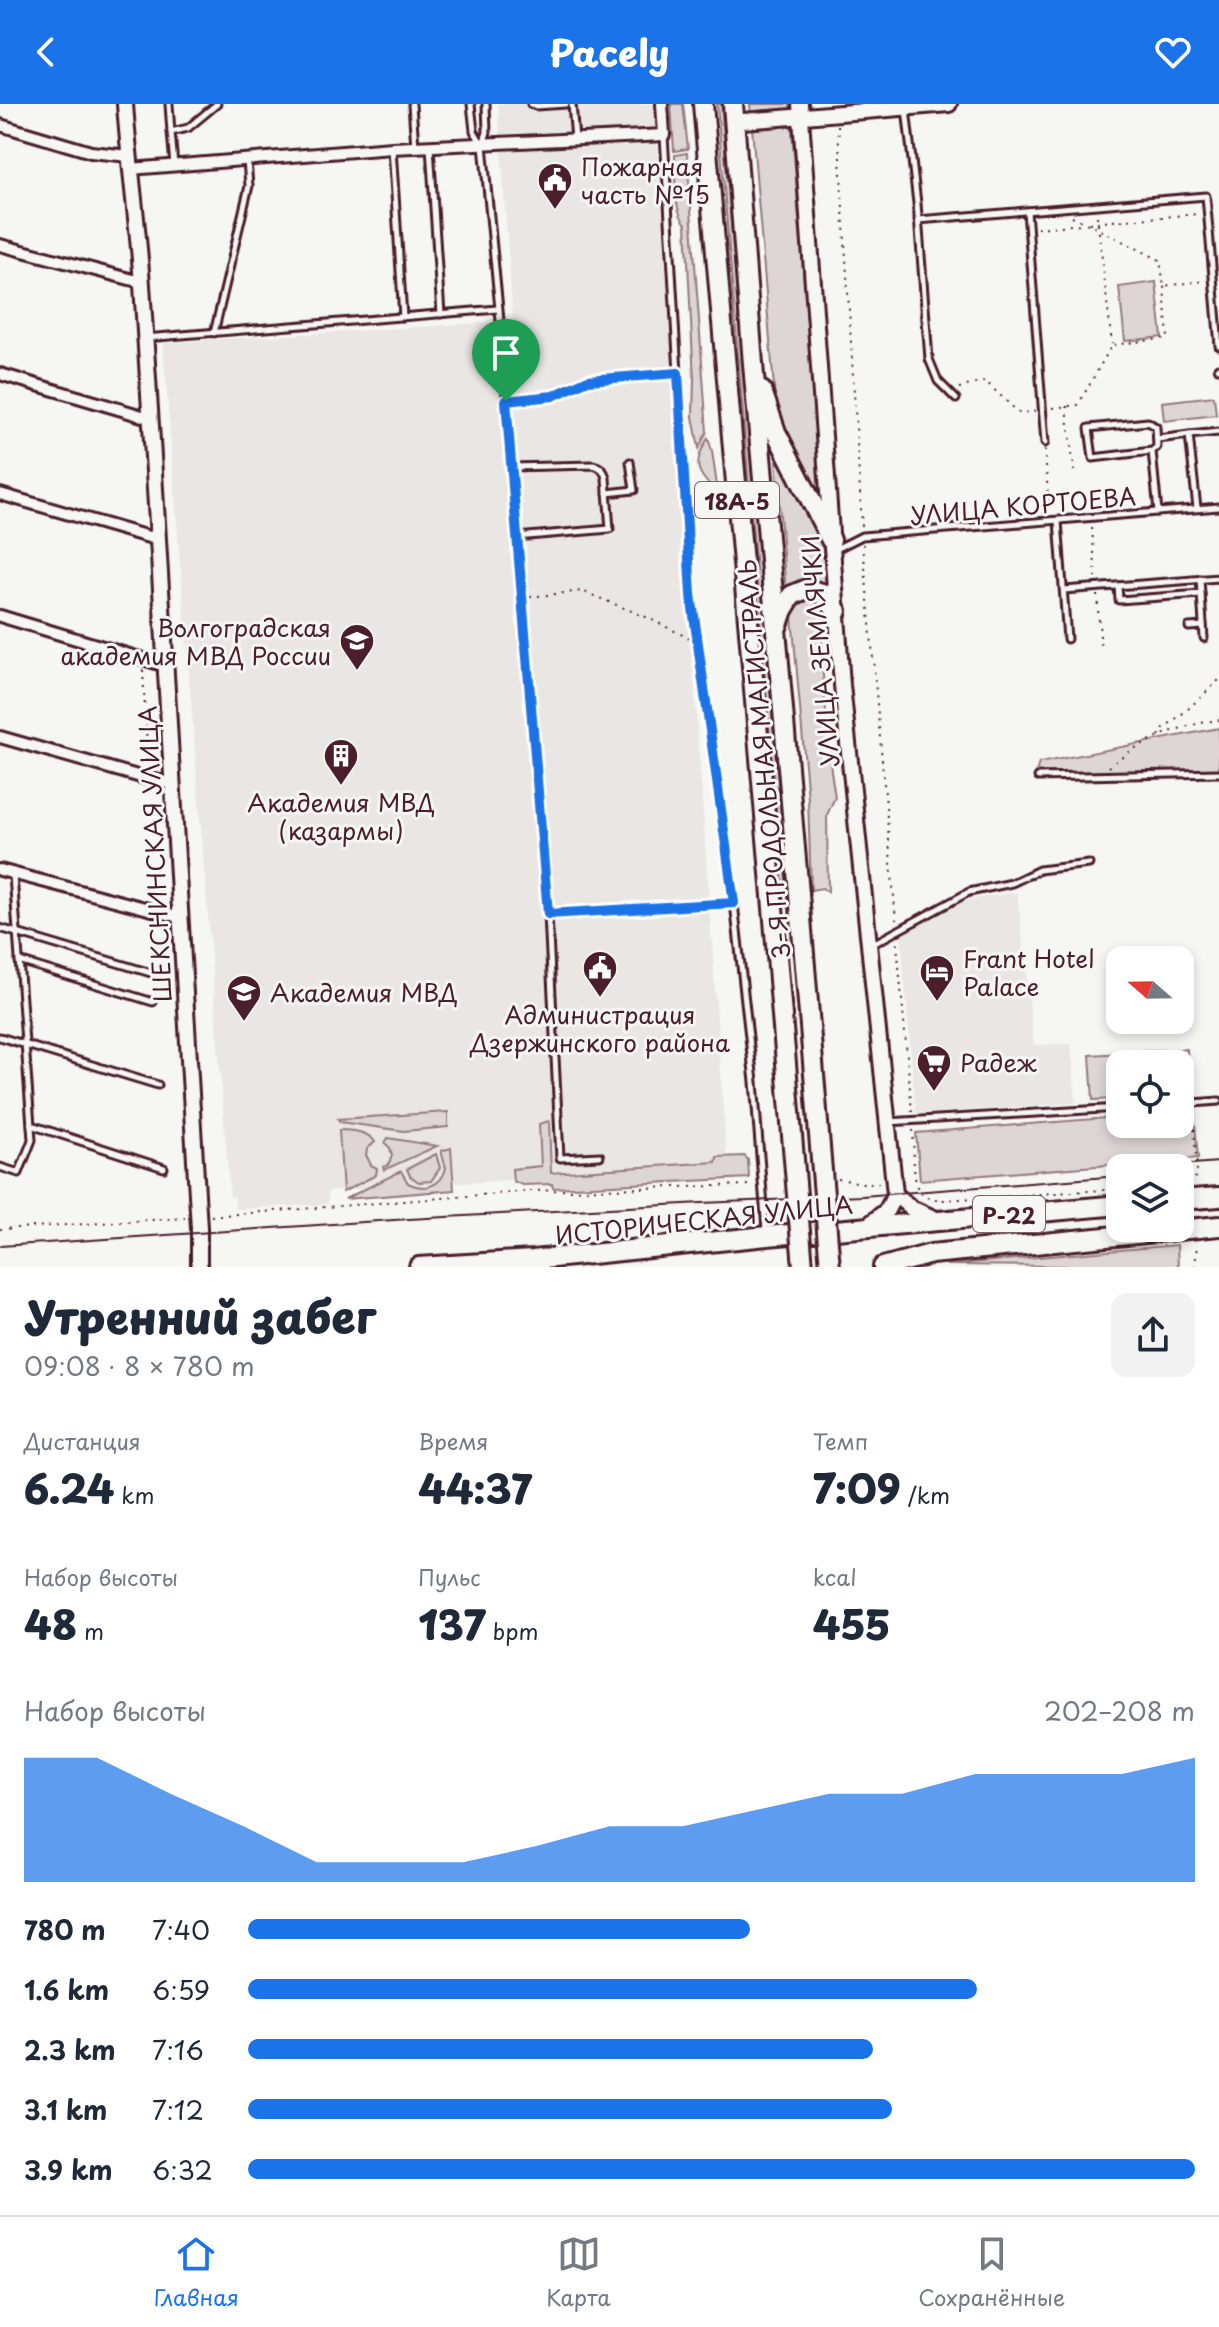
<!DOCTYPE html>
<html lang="ru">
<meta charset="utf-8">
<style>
:root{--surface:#fff;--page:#f2f2f3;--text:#1f2937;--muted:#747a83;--line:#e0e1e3;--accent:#1a73e8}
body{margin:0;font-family:"Playpen Sans",sans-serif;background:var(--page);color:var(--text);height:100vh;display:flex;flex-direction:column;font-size:30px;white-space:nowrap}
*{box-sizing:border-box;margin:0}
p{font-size:26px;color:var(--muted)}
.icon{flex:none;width:44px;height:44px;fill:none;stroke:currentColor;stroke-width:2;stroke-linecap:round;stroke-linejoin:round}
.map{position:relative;height:1163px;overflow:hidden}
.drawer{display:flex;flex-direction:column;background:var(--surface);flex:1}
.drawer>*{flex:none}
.needle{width:52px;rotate:290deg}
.tools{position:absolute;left:1106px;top:842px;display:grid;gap:16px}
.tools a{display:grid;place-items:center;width:88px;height:88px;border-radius:16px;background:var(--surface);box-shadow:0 4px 12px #0003;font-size:40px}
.pin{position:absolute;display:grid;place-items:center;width:68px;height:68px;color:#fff;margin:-82px -34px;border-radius:50% 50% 50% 0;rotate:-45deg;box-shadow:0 0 8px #0007}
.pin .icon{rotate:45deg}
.round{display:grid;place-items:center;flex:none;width:84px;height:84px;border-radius:16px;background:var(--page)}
.headline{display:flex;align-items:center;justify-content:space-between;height:136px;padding:0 24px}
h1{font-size:44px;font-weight:800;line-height:60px}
.figures{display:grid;grid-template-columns:repeat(3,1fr);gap:12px;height:136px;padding:8px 24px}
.figures div{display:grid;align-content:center}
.figures b{font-size:40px;font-weight:800}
.figures small{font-size:22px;font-weight:400}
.figures p{font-size:22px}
.chart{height:224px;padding:16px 24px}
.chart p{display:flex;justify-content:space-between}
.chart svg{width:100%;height:144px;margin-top:8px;fill:var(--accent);opacity:.7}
ul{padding:0 24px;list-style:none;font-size:26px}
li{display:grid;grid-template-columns:128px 96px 1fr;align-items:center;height:60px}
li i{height:20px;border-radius:10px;background:var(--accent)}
header{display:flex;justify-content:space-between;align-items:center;height:104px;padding:0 24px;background:var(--accent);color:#fff;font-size:36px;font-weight:800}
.tab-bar{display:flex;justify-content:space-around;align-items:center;height:112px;border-top:2px solid var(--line);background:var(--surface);font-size:22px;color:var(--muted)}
.tab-bar a{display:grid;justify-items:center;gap:4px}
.tab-bar .current{color:var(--accent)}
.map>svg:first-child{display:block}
.built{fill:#e9e6e3}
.green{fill:#ddd6d5;stroke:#947a80;stroke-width:2}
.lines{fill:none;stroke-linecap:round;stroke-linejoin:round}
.lane-casing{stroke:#4a1f2b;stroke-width:11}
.street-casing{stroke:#4a1f2b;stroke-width:16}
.secondary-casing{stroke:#4a1f2b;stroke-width:20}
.highway-casing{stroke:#4a1f2b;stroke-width:24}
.path{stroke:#4a1f2b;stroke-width:2;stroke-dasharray:2 6;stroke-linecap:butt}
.lane{stroke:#f6f6f2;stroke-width:5}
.street{stroke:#f6f6f2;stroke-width:10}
.secondary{stroke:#f6f6f2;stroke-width:14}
.highway{stroke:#f6f6f2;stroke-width:18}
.tram{stroke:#4a1f2b;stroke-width:2}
.highway-bridge-casing{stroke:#4a1f2b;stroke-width:24;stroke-linecap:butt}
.highway-bridge{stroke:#f6f6f2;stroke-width:18}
.route-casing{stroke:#fff;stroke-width:16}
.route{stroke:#1a73e8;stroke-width:10}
.labels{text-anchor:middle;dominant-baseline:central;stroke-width:6;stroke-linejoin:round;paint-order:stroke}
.shield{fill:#f6f6f2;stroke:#7e6067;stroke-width:2}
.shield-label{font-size:22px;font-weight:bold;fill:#4a1f2b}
.poi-label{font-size:24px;fill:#4a1f2b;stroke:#f6f6f2;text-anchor:start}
.street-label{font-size:24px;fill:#4a1f2b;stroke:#f6f6f2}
</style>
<header><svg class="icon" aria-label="back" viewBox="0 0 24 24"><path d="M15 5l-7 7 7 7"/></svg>Pacely<svg class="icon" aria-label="heart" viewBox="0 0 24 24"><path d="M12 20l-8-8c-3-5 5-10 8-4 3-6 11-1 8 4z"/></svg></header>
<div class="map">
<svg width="1219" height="1163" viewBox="0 0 1219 1163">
<rect width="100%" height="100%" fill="#f6f6f2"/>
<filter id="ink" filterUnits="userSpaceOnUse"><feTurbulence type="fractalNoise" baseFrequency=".0125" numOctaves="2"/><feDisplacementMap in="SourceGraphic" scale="16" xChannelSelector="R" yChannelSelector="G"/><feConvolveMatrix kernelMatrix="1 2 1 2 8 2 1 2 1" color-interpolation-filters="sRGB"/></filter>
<g filter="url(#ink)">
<g class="built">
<path d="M498,0H655L727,1063L328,1087V1100L235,1105V1093H230L163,239L513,217Z"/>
<path d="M1017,788L1034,941L1071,940L1076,999L916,1010L901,831L955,798Z"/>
</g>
<g class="green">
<path d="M671,0H683L688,45L674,47Z"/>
<path d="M717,0H721C744,263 764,526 787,788L783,789Z"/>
<path d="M750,0H790L819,372V383L816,385L812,383L777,319Z"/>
<path d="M687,49L707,328L699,344L693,313L694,276L686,120C672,105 676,72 675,51Z"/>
<path d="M1156,178L1162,233L1125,237L1119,183Z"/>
<path d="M1214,292L1216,311L1164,317L1162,298Z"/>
<path d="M708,334L712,347L718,389C696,370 692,360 708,334Z"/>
<path d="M776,358L784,362L826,443L829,489H786Z"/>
<path d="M806,496H812L820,502L825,514L821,547L831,667L835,693L827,711L828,788L822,784L811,786L808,695L792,512C793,503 798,499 806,496Z"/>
<path d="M1219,624V667L1106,670L1036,668L1039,659Z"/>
<path d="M1187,945L1189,990L1180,991V960H1120V995L1093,996L1090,951Z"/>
<path d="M1194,1007L1198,1054L920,1076L916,1029L1120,1013V1020H1180V1008Z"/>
<path d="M448,1008V1023L404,1027L340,1018L338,1015Z"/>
<path d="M549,1017L551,1069L716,1058L717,1053L745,1052L748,1056L749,1074L553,1084L552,1080L522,1081L513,1077L512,1065L541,1062L539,1020Z"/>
<path d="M339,1026C351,1026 368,1027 375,1038L367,1045L366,1051L371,1061L377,1064L376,1071L343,1088Z"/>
<path d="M388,1034L437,1042L384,1066L383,1063L388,1061L392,1052L390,1044L385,1039Z"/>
<path d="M451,1044L454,1086L345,1095L401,1067L408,1079C425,1087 441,1083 446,1064L441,1047Z"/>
<path d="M436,1050L440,1064L431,1077L419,1078L410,1072L407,1065Z"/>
<path d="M1177,1141L1178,1163L946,1161Z"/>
</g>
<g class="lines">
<defs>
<g id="lane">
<path d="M169,0L171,28L188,24L217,0"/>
<path d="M412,0L415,43"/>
<path d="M471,0L474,27L482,40"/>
<path d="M486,0L487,28L483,41L499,205L548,810L560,1054L600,1052"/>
<path d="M531,0L536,2L566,0"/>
<path d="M572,0L575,35"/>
<path d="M906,5L917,99L929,255L938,277L956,295"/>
<path d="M171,28L174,61"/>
<path d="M430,43L441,210"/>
<path d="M392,44L403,213"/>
<path d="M1027,107L1045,339"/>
<path d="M918,116L1206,92L1219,242"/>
<path d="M214,229L249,82L247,56"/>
<path d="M145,234L498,205"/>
<path d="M1218,264H1219"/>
<path d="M506,297L553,292L588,276L678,269L664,31"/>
<path d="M1158,335L1189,331"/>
<path d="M1152,347L1093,354L1089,324L1148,318L1156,323L1157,343L1152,347L1158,408"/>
<path d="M511,363L593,361C601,363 604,366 606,374L610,425L516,433"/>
<path d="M607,389L634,386L630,358"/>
<path d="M1197,404L1189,331L1219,328"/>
<path d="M1058,417L1067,535"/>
<path d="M836,445L862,432L1219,403"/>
<path d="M1200,475L1204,534"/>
<path d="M1118,482L1119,496L1201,490"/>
<path d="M1064,486L1219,474"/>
<path d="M1189,523L1203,522"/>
<path d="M1038,673L1219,669"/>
<path d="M548,810L734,799L754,978L766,1126"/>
<path d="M0,824L151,869"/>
<path d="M873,840L969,788L1012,779L1039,766L1089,760"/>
<path d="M19,857L153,898"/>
<path d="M0,933L158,981"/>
<path d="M1180,1000L1219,997"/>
<path d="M888,1018L1120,1004"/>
<path d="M31,1021L164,1064"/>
<path d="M0,1063L19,1069L32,1036L13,771"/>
</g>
<g id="street">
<path d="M0,21L91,48L129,52"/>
<path d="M130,65L392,44L664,31L662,0"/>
<path d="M0,141L141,178"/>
<path d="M0,270L149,314"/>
<path d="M0,390L159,436"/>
<path d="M0,512L166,562"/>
<path d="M0,633L148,675L171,679"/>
<path d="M0,766L179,813"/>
</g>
<g id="secondary">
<path d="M125,0C129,60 138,121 142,181C163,495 179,809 199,1124V1163"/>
<path d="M800,0L842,581L895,1090L887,1106L866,1123"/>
<path d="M735,26L738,19L743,17L949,0"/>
<path d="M895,1090L911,1104L938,1116"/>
</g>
<g id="highway">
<path d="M703,0L772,792"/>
<path d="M733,0L753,260L799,790"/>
<path d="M762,287L776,328L831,436"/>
<path d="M778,521L783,506L792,491L807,485L822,489L837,507"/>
<path d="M1180,1096L1219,1093"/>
<path d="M419,1163L533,1156L767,1132L1120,1101"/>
<path d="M883,1163L931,1150L1219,1122"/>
</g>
</defs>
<use href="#lane" class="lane-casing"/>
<use href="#street" class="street-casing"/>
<use href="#secondary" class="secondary-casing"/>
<use href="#highway" class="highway-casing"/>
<g class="path">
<path d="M838,21L862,422"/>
<path d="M1072,112L1160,156L1164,182L1204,177"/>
<path d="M1097,112L1112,240"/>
<path d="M1089,119L1198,110"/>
<path d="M1037,124L1083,120"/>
<path d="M679,279L691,490L732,790"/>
<path d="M959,284L985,277L1019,309L1035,307"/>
<path d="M1067,302L1074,367"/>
<path d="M1053,304L1078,301L1112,241L1168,234L1164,182"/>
<path d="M1045,346L1049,408"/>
<path d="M1092,424L1096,473"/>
<path d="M863,440L896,816"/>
<path d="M1097,491L1101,546"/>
<path d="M530,493L582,487L646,513L697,538"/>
<path d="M143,566L148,663"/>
<path d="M1159,632L1164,624L1187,606L1219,576"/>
<path d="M1109,663C1139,637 1180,621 1219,616"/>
<path d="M897,839L912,1008"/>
<path d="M1193,1009L1197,1066L1194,1078"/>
<path d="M913,1026C914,1040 912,1076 919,1087C924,1095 935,1095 943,1096L1120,1085"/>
<path d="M838,1075L869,1080L879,1079"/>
<path d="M211,1112L531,1087L752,1081"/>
<path d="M0,1125L185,1114"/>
<path d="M1195,1163L1197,1140"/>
</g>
<use href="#lane" class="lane"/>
<use href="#street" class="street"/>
<use href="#secondary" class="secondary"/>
<use href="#highway" class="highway"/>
<g class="tram">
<path d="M1139,1064L1219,1058"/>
<path d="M0,1142L409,1115L702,1099L862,1092L1120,1072"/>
</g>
<defs>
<g id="highway-bridge">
<path d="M799,790L830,1163"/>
<path d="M772,792L803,1163"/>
</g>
</defs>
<use href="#highway-bridge" class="highway-bridge-casing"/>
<use href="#highway-bridge" class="highway-bridge"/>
</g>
</g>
<g class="lines" filter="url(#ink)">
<defs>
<path id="route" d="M678,269L691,490L734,799L548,810L506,297L553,292L588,276Z"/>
</defs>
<use href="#route" class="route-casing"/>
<use href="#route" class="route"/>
</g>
<defs>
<symbol id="civic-pin" viewBox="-11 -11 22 30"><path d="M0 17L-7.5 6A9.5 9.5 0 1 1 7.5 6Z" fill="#4a1f2b" stroke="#f6f6f2"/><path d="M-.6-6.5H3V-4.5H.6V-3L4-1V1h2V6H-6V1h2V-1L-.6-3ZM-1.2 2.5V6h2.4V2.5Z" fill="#fff"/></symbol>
<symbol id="university-pin" viewBox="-11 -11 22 30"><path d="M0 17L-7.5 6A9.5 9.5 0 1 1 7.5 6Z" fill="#4a1f2b" stroke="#f6f6f2"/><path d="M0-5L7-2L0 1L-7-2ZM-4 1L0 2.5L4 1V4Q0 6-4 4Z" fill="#fff"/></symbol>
<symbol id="building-pin" viewBox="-11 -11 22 30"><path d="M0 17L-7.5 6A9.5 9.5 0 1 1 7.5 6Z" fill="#4a1f2b" stroke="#f6f6f2"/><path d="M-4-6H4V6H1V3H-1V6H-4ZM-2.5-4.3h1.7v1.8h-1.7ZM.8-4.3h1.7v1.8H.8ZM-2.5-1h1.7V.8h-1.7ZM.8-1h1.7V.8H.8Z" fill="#fff"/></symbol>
<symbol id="hotel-pin" viewBox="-11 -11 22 30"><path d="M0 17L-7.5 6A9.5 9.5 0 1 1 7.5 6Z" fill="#4a1f2b" stroke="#f6f6f2"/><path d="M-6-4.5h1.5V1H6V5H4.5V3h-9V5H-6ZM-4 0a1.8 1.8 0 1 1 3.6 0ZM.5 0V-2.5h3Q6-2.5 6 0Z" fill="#fff"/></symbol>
<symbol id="supermarket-pin" viewBox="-11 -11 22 30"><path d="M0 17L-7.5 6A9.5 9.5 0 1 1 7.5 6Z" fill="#4a1f2b" stroke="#f6f6f2"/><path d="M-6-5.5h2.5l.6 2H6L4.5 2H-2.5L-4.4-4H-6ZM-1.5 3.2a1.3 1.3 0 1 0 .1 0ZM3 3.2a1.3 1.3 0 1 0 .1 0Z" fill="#fff"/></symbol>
</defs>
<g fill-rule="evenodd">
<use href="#civic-pin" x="535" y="56" width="40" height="54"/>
<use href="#university-pin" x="337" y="517" width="40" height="54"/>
<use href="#building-pin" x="321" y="632" width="40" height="54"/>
<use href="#civic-pin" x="580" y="844" width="40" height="54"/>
<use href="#hotel-pin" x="917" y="848" width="40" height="54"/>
<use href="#university-pin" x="224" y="868" width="40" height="54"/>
<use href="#supermarket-pin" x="914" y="938" width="40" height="54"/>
</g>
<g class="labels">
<g class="shield">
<rect x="695" y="378" width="84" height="36" rx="6"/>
<rect x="973" y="1092" width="72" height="36" rx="6"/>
</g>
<g class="shield-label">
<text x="737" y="396">18А-5</text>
<text x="1009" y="1110">Р-22</text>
</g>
<g class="poi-label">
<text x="581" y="62">Пожарная<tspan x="581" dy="28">часть №15</tspan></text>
<text x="331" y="523" text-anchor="end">Волгоградская<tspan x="331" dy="28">академия МВД России</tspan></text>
<text x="341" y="698" text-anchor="middle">Академия МВД<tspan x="341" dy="28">(казармы)</tspan></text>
<text x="963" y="854">Frant Hotel<tspan x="963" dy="28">Palace</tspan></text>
<text x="270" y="888">Академия МВД</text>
<text x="600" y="910" text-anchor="middle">Администрация<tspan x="600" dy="28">Дзержинского района</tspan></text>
<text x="960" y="958">Радеж</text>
</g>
<g class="street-label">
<text transform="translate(1023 401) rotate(-5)">УЛИЦА КОРТОЕВА</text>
<text transform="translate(819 547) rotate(-95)">УЛИЦА ЗЕМЛЯЧКИ</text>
<text transform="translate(763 655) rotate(-95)">3-Я ПРОДОЛЬНАЯ МАГИСТРАЛЬ</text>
<text transform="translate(154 750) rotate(-93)">ШЕКСНИНСКАЯ УЛИЦА</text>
<text transform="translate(704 1115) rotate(-6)">ИСТОРИЧЕСКАЯ УЛИЦА</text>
</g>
</g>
</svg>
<div class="tools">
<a><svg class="needle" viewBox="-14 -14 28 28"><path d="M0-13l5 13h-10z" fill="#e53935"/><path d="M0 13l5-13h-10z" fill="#747a83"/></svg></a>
<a><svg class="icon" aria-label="locate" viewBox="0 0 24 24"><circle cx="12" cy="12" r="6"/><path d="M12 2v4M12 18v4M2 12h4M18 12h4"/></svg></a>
<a><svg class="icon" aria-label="layers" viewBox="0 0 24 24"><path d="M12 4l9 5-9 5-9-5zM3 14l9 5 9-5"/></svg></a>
</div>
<div class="pin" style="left:506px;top:297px;background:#1e9e55"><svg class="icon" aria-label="arrive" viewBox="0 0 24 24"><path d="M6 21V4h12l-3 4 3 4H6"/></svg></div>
</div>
<section class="drawer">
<div class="headline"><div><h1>Утренний забег</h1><p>09:08 · 8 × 780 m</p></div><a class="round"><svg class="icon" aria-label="share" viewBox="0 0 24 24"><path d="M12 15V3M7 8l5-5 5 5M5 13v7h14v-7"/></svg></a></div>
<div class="figures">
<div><p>Дистанция</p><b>6.24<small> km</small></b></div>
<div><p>Время</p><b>44:37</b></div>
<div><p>Темп</p><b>7:09<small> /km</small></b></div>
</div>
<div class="figures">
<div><p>Набор высоты</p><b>48<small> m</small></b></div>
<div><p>Пульс</p><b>137<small> bpm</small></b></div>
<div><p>kcal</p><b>455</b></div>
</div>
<div class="chart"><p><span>Набор высоты</span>202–208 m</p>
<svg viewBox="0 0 160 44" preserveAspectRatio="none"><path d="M0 44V6L10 6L20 17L30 27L40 38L50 38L60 38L70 33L80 27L90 27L100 22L110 17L120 17L130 11L140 11L150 11L160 6V44z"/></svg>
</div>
<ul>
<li><b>780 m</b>7:40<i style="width:53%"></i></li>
<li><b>1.6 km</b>6:59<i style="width:77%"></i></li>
<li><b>2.3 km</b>7:16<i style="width:66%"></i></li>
<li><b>3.1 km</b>7:12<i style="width:68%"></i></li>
<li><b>3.9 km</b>6:32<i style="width:100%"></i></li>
</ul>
</section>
<nav class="tab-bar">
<a class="current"><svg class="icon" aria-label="home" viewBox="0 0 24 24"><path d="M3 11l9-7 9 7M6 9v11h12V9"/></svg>Главная</a>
<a><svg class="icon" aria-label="map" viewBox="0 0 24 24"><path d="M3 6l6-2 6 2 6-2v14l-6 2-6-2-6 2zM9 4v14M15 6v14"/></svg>Карта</a>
<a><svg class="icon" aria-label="saved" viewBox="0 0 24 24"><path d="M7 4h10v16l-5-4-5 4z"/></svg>Сохранённые</a>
</nav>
